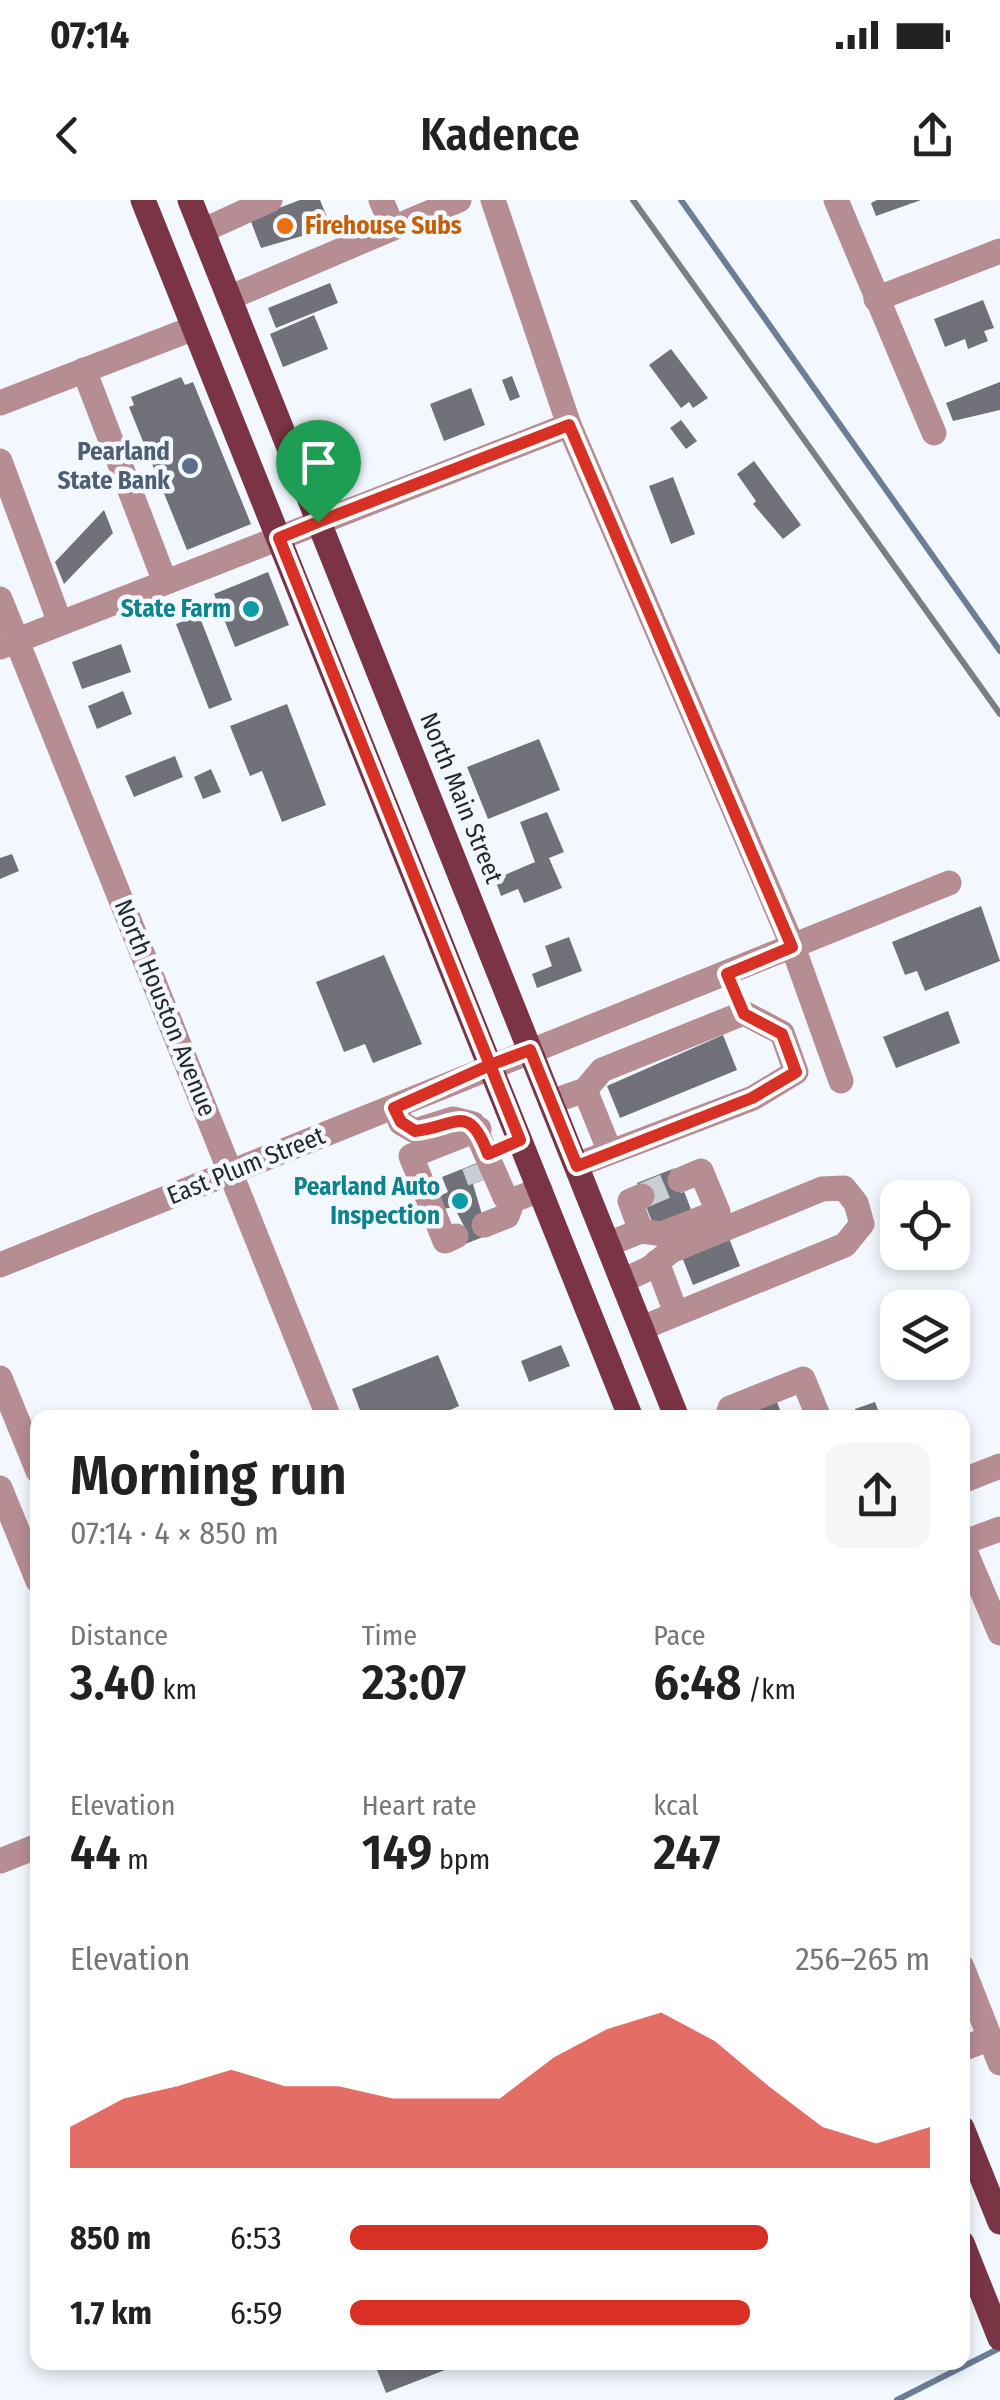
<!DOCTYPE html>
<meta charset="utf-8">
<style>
:root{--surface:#fff;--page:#f6f6f6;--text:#222;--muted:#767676;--accent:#d93025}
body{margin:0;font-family:"Fira Sans Condensed",sans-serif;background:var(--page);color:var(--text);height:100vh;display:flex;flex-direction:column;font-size:38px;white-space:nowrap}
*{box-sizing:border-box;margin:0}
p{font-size:32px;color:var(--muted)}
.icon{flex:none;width:55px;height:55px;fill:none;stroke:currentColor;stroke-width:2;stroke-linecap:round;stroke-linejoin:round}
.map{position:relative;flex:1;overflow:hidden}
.side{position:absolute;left:30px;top:1210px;width:940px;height:960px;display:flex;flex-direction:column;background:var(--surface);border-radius:20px;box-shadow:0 5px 15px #0003}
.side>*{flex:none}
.controls{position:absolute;left:880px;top:980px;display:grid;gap:20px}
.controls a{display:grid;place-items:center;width:90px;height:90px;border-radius:20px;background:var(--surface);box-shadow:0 5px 15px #0003;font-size:50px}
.pin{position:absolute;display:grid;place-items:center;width:85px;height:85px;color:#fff;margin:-102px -42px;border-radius:50% 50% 50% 0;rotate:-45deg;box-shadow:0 0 10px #0007}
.pin .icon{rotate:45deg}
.round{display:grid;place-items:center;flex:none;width:105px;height:105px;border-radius:20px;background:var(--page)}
.summary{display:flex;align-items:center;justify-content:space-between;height:170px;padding:0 40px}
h1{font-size:55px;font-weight:600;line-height:75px}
.metrics{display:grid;grid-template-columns:repeat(3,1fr);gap:15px;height:170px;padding:10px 40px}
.metrics div{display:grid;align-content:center}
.metrics b{font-size:50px;font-weight:600}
.metrics small{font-size:28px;font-weight:400}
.metrics p{font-size:28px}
.chart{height:280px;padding:20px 40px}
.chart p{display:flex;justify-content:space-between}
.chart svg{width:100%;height:180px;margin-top:10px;fill:var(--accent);opacity:.7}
ul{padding:0 40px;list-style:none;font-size:32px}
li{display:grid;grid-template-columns:160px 120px 1fr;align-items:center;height:75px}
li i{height:25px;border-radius:12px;background:var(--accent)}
.status{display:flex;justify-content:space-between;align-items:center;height:70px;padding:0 50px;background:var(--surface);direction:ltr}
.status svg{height:28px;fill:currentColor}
header{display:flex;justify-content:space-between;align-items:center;height:130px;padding:0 40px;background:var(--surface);font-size:45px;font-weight:600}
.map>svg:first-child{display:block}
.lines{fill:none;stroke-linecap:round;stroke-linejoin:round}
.stream{stroke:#6c7e97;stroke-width:6}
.building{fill:#70717a}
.minor-tunnel{stroke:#caced5;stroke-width:25;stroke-dasharray:25 12;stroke-linecap:butt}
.minor{stroke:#b78d94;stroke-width:25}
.major{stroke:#7a3445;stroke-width:25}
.rail{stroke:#7b7f84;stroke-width:6}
.route-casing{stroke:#fff;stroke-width:20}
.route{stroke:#d93025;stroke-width:12}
.food-dot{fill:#e8710a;stroke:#f3f8ff;stroke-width:4}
.service-dot{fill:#5c6f8a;stroke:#f3f8ff;stroke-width:4}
.culture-dot{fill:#0f9aa8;stroke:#f3f8ff;stroke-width:4}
.labels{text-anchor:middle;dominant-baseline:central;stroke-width:9;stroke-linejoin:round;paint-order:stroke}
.food-label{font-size:25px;font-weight:bold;fill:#c56008;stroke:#f3f8ff;text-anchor:start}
.service-label{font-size:25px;font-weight:bold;fill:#4e5e75;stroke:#f3f8ff;text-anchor:end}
.culture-label{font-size:25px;font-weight:bold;fill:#0d838f;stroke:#f3f8ff;text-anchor:end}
.street-label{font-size:25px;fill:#25282b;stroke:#f3f8ff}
</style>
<div class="status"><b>07:14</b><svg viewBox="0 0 49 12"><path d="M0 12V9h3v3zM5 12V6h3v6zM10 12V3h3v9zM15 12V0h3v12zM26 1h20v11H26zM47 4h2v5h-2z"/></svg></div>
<header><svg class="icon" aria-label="back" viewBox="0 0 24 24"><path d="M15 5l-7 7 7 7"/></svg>Kadence<svg class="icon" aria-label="share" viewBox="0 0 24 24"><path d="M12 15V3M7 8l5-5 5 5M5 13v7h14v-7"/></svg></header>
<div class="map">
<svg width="1000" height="2200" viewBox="0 0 1000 2200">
<rect width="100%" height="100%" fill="#f3f8ff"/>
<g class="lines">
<g class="stream">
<path d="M681,0L1000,451"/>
<path d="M897,2200L1000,2148"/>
</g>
</g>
<g class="building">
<path d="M300,0H320L329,22L307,30L309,34L261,48L250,19Z"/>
<path d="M877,0H921L876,16L871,3Z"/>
<path d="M330,83L338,103L276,128L268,108Z"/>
<path d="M983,100L994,128L984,131L988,141L968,149L965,139L945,147L934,119Z"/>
<path d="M314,115L328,149L283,167L270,134Z"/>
<path d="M671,149L708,198L693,208L689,202L681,208L649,165Z"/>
<path d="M512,176L520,197L510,201L502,180Z"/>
<path d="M181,177L185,185L193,182L251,324L187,350L129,207L134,205L131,197Z"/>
<path d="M1000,182V210L953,221L946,203Z"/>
<path d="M471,188L485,225L444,241L430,204Z"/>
<path d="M681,220L697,241L686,249L670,228Z"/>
<path d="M754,261L801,325L783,339L753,304L756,301L737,274Z"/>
<path d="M673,277L695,334L671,344L649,286Z"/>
<path d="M104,310L113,333L64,384L55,362Z"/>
<path d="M268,372L289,425L235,447L214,394Z"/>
<path d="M199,415L232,500L209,509L176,424Z"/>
<path d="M121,444L131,472L82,489L72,462Z"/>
<path d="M123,491L132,514L97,529L88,506Z"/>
<path d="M287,504L326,605L282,622L262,571L250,576L230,526Z"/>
<path d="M539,539L560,590L488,619L467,567Z"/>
<path d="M175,556L183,577L134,597L125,576Z"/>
<path d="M211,569L221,592L203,599L194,577Z"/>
<path d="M547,612L564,652L549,658L562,688L524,703L518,689L501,696L495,679L535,662L520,622Z"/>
<path d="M12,654L19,671L0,679V658Z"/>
<path d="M981,706L1000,761L925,791L917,771L905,775L892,742Z"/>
<path d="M569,737L582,771L537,788L532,774L552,766L545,746Z"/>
<path d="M384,755L422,844L373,863L365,844L344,852L316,782Z"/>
<path d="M948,811L960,843L896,868L883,837Z"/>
<path d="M723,835L737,870L620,918L607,886Z"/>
<path d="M487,959L493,976L473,984L488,1035L460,1046L465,1028L454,1007L443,1009L438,997L448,992L442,977Z"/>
<path d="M675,968L692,1012L654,1027L637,983Z"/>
<path d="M727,1033L740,1066L693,1085L680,1052Z"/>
<path d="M561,1145L570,1166L529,1182L521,1161Z"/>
<path d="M438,1155L459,1206L432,1218H363L352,1189Z"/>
<path d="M777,1202L783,1218H737Z"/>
<path d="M875,1202L881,1218H858L855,1209Z"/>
<path d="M374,2162H463V2163L386,2193Z"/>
</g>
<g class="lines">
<g class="minor-tunnel">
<path d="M474,965L480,981"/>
<path d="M642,996L680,980"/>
</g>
<g class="minor">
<path d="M381,0L393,28"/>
<path d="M493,0L569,225L793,747L841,881"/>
<path d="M836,0L934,233"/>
<path d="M202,31L270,0"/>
<path d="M229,98L459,0"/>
<path d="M876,99L1000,51"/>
<path d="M84,170L165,382"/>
<path d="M0,203L194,128"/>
<path d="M0,261L60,423"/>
<path d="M0,399L329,1218"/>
<path d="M0,447L569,225"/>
<path d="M585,890L610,952"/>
<path d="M551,902L585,890L602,870L744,813L782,833L796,872L753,898L577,965"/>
<path d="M395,908L401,923L415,931L453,919L473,924L505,997L513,1000L540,990"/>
<path d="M484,1025L507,1016L513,1000"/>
<path d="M641,1031L630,1001L642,996"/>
<path d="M456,1036L445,1041L411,956L479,929"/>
<path d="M608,1044L641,1031L662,1034L718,1012L701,971L680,980"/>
<path d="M657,1062L676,1113"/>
<path d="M0,1065L949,683"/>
<path d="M622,1081L650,1068L671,1051L822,989L844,988L856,1003L862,1024L845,1045L642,1128"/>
<path d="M0,1178L38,1271"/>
<path d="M727,1218L730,1208L803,1179L819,1218"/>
<path d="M962,1281L1000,1266"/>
<path d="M0,1288L38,1381"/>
<path d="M962,1343L1000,1329"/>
<path d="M962,1344L1000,1433"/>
<path d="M0,1661L38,1646"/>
<path d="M962,1767L990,1838L962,1849"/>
<path d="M990,1838L1000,1863"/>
</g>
<g class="major">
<path d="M143,0L631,1218"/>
<path d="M190,0L677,1218"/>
<path d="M962,1928L1000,2022"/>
<path d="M962,2043L1000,2138"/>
</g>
<path class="rail" d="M633,0L1000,514"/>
</g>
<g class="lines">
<defs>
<path id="route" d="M318,322L279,338L490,865L394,908L401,922L415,931C456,927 468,901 488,954L520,940L490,865L530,850L577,966L752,898L796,872L782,834L744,814L727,774L792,747L569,225L318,322"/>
</defs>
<use href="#route" class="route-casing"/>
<use href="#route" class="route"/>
</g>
<circle class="food-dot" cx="285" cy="26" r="10"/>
<circle class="service-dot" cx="190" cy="266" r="10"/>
<g class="culture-dot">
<circle cx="251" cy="409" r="10"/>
<circle cx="460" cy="1001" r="10"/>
</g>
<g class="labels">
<g class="food-label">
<text x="305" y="26">Firehouse Subs</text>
</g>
<g class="service-label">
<text x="170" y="252">Pearland<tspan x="170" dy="29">State Bank</tspan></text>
</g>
<g class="culture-label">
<text x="231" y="409">State Farm</text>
<text x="440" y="987">Pearland Auto<tspan x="440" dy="29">Inspection</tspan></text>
</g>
<g class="street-label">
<text transform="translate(461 598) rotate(68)">North Main Street</text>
<text transform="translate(165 808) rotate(68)">North Houston Avenue</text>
<text transform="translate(246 966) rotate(-22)">East Plum Street</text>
</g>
</g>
</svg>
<div class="controls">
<a><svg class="icon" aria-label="locate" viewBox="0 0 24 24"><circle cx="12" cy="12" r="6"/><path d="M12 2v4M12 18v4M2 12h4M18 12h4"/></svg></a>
<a><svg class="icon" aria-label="layers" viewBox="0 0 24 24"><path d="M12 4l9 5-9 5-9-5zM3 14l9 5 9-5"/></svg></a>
</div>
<div class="pin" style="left:318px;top:322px;background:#1e9e55"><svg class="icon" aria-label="arrive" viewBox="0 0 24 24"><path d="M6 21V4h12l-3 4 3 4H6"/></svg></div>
<section class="side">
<div class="summary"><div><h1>Morning run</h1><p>07:14 · 4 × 850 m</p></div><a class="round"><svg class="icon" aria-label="share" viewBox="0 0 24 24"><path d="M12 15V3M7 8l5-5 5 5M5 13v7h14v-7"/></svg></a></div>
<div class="metrics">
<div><p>Distance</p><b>3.40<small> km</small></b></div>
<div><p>Time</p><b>23:07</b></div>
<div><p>Pace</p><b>6:48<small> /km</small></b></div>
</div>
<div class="metrics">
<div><p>Elevation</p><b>44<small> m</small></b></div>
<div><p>Heart rate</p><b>149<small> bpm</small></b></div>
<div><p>kcal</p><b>247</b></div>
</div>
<div class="chart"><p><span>Elevation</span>256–265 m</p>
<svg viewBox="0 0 160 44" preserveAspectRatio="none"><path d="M0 44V34L10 27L20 24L30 20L40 24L50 24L60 27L70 27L80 27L90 17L100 10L110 6L120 13L130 24L140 34L150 38L160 34V44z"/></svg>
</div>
<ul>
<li><b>850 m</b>6:53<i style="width:72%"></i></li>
<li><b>1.7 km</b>6:59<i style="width:69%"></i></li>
</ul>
</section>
</div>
